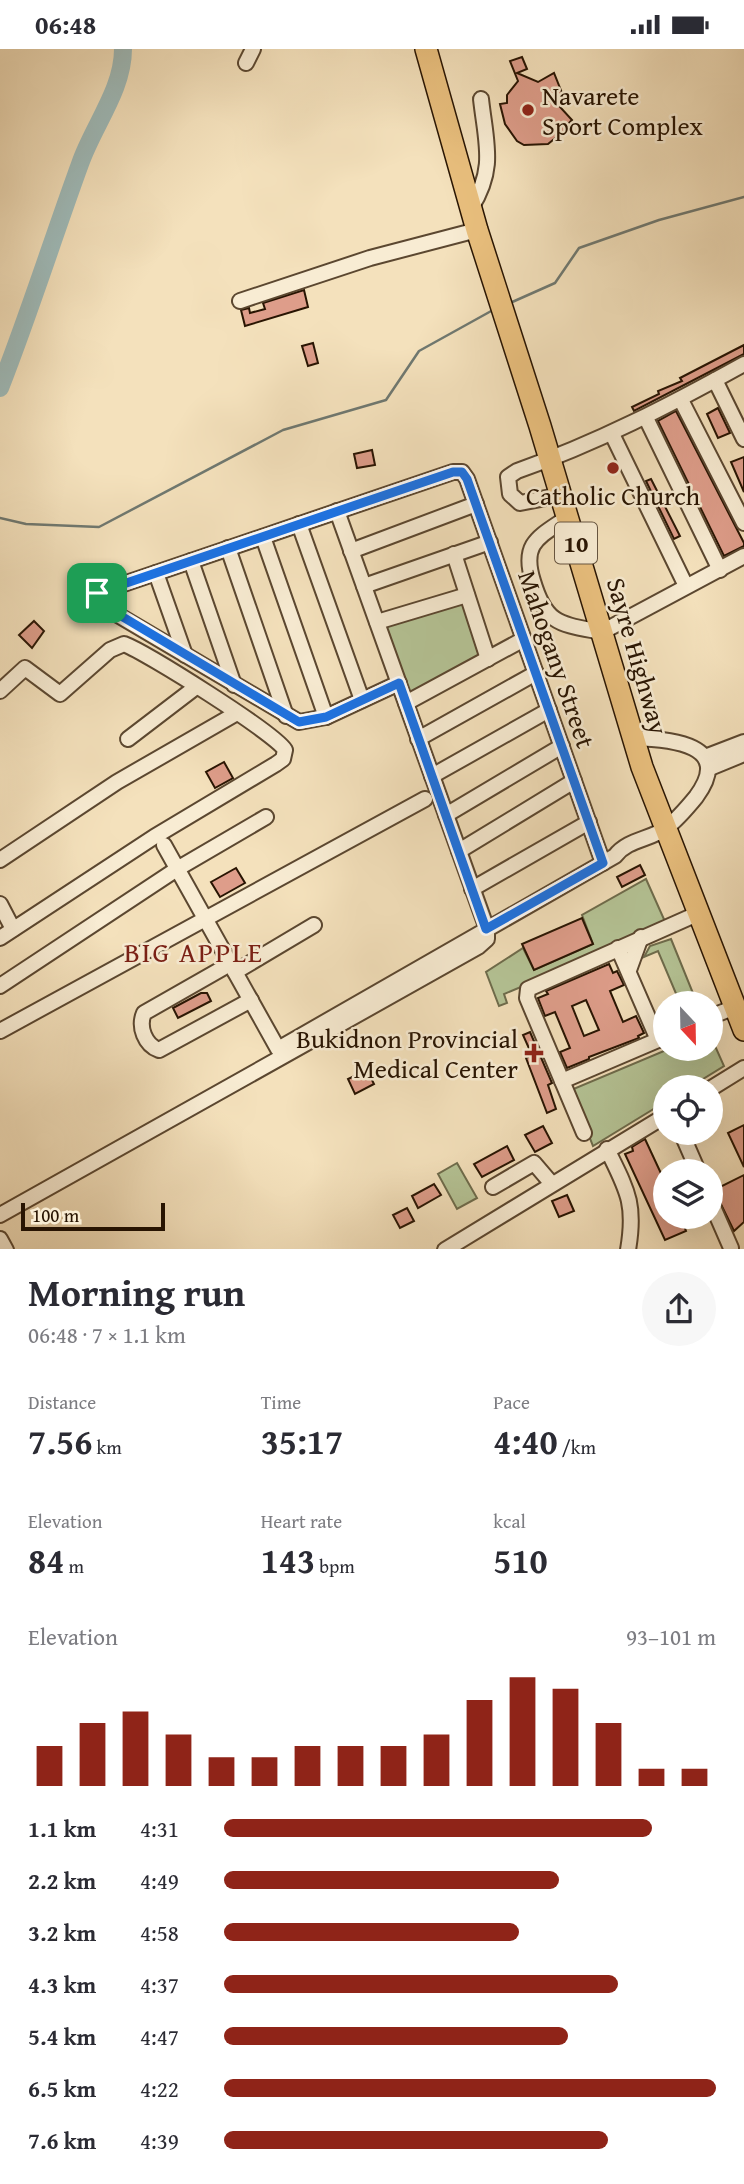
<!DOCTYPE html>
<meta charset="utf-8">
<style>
:root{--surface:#fff;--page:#f7f7f7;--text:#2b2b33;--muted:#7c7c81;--accent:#8f2418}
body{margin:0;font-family:"Gentium Book Plus",serif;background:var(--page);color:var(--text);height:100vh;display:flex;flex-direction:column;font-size:26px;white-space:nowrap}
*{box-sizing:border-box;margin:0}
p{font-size:23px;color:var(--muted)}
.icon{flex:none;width:38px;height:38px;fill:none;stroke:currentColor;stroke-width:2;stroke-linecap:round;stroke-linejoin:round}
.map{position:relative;height:1200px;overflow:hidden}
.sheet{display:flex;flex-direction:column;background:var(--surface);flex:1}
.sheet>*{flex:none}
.needle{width:46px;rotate:158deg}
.fabs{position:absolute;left:653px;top:942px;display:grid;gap:14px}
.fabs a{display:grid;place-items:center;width:70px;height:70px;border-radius:50%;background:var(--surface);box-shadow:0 7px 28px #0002;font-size:35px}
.scale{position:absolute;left:21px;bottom:18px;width:144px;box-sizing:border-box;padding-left:7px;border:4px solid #281402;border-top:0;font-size:19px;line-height:24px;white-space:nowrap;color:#281402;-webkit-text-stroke:5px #f8ecd3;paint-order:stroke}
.pin{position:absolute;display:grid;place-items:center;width:60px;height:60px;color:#fff;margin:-30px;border-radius:14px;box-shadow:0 4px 10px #0006}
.round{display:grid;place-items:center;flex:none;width:74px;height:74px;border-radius:37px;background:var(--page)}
.head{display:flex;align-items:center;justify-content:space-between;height:119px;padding:0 28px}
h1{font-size:38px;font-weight:800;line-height:52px}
.stats{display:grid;grid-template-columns:repeat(3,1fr);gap:10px;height:119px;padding:7px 28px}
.stats div{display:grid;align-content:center}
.stats b{font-size:35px;font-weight:800}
.stats small{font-size:19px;font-weight:400}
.stats p{font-size:19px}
.chart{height:196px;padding:14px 28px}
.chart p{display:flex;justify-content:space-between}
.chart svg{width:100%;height:126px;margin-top:7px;stroke:var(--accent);stroke-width:6}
ul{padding:0 28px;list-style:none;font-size:23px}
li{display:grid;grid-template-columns:112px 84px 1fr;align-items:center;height:52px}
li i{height:18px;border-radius:9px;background:var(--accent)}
.status{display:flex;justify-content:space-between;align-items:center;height:49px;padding:0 35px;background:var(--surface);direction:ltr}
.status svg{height:19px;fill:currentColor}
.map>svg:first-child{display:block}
.green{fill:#b5c496;stroke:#6e6c4c;stroke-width:2}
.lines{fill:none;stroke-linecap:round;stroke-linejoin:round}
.stream{stroke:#6f7870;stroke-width:2.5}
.river{stroke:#9fbbba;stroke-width:18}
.building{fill:#de9d8a;stroke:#281402;stroke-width:2;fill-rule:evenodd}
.minor-casing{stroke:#5b4730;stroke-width:18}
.highway-casing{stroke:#281402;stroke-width:24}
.minor{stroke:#f8ecd3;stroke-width:14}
.highway{stroke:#eac07e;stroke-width:21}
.route-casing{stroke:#fff;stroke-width:14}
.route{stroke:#1a73e8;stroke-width:9}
.poi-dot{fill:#8f2418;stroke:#f8ecd3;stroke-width:2.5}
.labels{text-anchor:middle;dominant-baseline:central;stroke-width:5;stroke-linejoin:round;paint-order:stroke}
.shield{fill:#f8ecd3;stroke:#665541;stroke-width:2}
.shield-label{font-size:24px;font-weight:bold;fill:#281402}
.poi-label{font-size:26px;fill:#281402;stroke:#f8ecd3;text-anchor:start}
.street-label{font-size:26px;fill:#281402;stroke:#f8ecd3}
.neighbourhood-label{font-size:28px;letter-spacing:2px;fill:#7a1f14;stroke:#f8ecd3}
</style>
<div class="status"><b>06:48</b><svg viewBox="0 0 49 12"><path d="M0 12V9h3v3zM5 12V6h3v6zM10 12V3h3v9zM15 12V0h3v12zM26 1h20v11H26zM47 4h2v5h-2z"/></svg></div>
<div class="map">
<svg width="744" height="1201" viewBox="0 0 744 1201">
<rect width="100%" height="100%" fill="#f4e1bc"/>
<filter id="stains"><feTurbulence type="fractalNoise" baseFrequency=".00286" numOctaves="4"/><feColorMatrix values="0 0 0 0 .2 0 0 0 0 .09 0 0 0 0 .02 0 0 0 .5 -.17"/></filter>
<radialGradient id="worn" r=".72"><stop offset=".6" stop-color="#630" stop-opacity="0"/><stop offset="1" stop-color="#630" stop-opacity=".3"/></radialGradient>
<g class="green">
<path d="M463,552L482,607L408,648L384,576Z"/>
<path d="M646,830L667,877L504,945L507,954L499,957L486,923L523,899L534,921L593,895L582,866Z"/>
<path d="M671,890L697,954H680L658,902L644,908L650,897Z"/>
<path d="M711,988L724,1017L690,1038H665V1053L593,1097L571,1041L671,999H710Z"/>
<path d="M457,1114L477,1149L457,1160L438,1125Z"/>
</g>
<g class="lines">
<g class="stream">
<path d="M510,254L555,234L579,199L659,171L744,148"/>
<path d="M0,469L26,475L99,478L283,381L386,351L419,302L493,261"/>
</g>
<path class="river" d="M0,339C29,265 53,189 80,115C93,77 123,41 123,0"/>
</g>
<g class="building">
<path d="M522,8L527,20L517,24L538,33L554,24L566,54L560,58L572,71L568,75L569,78L548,95L524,96L517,92L505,75L500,55L507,54V46L518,32L510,12Z"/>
<path d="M304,241L308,258L245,277L241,261L249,259L250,264L265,260L263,254Z"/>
<path d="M313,294L318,314L308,317L302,297Z"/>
<path d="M744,296V305L634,362L632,358L659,345L658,342L682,332L680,329Z"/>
<path d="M718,359L730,384L718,389L707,365Z"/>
<path d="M676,362L744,494V497L724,507L658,372Z"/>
<path d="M372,401L375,416L357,419L354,405Z"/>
<path d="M744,408V443L731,413Z"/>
<path d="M651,430L680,487L674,490L646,432Z"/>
<path d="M34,572L44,582L32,599L19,586Z"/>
<path d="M224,713L233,729L215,739L206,723Z"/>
<path d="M640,816L645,826L622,838L617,828Z"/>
<path d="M236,819L245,834L220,848L211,833Z"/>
<path d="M582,869L593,895L534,921L522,895Z"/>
<path d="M609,915L613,924L617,922L624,936L610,942L623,973L636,967L644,984L638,987L639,989L589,1008V1010L567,1019L560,1003L570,999L555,963L545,967L538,949L548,945L546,942ZM586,951L599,981L584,987L572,957Z"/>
<path d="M201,944H207L211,952L178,969L173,959Z"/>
<path d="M530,983L552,1034L548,1036L556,1060L547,1064L526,1009L532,1006L523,986Z"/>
<path d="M367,1021L374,1035L355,1045L348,1030Z"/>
<path d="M744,1076V1118L728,1084Z"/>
<path d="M543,1077L552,1094L535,1103L525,1086Z"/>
<path d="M645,1090L665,1133V1167H680L686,1182L665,1191L625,1105L633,1102L632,1098Z"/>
<path d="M507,1097L514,1111L482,1128L474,1115Z"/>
<path d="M744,1126V1173L734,1182L714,1141Z"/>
<path d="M434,1135L441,1146L418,1159L412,1147Z"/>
<path d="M567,1146L574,1162L559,1168L552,1152Z"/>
<path d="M407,1159L414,1172L400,1179L393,1166Z"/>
</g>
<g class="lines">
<defs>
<g id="minor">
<path d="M246,14L253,0"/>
<path d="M471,159C496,119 486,95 481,50"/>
<path d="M240,252L370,209L477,181"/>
<path d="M715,331L744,390"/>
<path d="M681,351L744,474"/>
<path d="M646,369L720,521"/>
<path d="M612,385L686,537"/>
<path d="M561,446L520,454L510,445L508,428L517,422C597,394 670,356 744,315"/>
<path d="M568,468C539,488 521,494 533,532C546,576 560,575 602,583L744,507"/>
<path d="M299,475L362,651"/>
<path d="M263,488L326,668"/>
<path d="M228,499L286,667"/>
<path d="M351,502L476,455"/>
<path d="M454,505L488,610"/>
<path d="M191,512L234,636"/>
<path d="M156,524L185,606"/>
<path d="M364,537L490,493"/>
<path d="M377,573L467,546"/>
<path d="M399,634L326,668L299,673L96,553L94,548L97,544L453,423H462L467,430L603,814"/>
<path d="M0,642L25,619L60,645L110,601L124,595C147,604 275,684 285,701L283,710L276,715L154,788L0,889"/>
<path d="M406,654L524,590"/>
<path d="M128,690L196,638"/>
<path d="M418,690L536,624"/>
<path d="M705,708L744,693"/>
<path d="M710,719L744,705"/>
<path d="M432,727L549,661"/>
<path d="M446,766L562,697"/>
<path d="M164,796L278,1000L615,807C628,790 650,791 666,779C678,770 687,759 696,748C735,695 670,690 633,689"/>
<path d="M459,802L574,732"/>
<path d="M0,811L117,733L237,664"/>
<path d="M472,840L589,773"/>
<path d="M0,855L13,880"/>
<path d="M618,899L658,991"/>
<path d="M230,915L144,964C138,978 145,996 159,1001L251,951"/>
<path d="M629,921L641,888"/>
<path d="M235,923L314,876"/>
<path d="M0,937L177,820L266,768"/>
<path d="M710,968L735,958"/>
<path d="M0,982L425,750"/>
<path d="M562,1032L665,988"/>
<path d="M710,1040L744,1019"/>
<path d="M681,1083L698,1122"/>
<path d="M584,1084L527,949L528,940L697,865"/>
<path d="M607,1100C627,1141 636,1154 628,1201"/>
<path d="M493,1138L534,1114L552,1135"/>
<path d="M710,1151L731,1199"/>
<path d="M0,1166L478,898L487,890V880L337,462"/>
<path d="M0,1190L6,1201"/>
<path d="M445,1201L665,1067"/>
</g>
<path id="highway" d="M426,0L477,181L540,377L642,718L744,981"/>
</defs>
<use href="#minor" class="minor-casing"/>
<use href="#highway" class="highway-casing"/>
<use href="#minor" class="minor"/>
<use href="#highway" class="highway"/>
</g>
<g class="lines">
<defs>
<path id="route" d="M453,423H462L467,430L603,814L486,880L399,634L326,668L299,673L96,552L94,548L97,544Z"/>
</defs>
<use href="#route" class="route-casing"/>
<use href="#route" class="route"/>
</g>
<g class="poi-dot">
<circle cx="528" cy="61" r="7"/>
<circle cx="613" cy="419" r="7"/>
<path d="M530.5 993.5h7v7h7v7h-7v7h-7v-7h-7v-7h7z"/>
</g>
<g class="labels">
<rect class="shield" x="555" y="473.5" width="42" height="41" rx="5"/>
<g class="shield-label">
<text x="576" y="494">10</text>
</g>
<g class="poi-label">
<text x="542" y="46">Navarete<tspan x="542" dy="30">Sport Complex</tspan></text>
<text x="613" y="446" text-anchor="middle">Catholic Church</text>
<text x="518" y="989" text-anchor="end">Bukidnon Provincial<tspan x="518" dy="30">Medical Center</tspan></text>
</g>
<g class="street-label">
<text transform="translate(638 607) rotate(74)">Sayre Highway</text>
<text transform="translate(557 610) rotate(71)">Mahogany Street</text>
</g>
<g class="neighbourhood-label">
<text x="194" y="902">BIG APPLE</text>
</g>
</g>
<rect width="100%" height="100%" filter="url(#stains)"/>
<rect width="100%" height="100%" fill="url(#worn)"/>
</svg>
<div class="fabs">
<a><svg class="needle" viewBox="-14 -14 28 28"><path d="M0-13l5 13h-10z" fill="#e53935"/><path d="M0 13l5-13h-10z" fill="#7c7c81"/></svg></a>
<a><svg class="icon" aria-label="locate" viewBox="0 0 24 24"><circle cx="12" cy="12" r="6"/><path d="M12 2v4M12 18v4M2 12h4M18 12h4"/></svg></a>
<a><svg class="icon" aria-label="layers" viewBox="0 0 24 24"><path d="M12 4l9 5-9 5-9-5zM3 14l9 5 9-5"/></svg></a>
</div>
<div class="scale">100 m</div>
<div class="pin" style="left:97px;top:544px;background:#1e9e55"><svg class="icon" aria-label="arrive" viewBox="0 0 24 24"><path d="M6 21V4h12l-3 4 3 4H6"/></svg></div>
</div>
<section class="sheet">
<div class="head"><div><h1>Morning run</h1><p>06:48 · 7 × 1.1 km</p></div><a class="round"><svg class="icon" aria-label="share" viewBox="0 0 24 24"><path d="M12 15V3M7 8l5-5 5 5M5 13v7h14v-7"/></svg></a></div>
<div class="stats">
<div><p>Distance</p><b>7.56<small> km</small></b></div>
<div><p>Time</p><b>35:17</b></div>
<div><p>Pace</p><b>4:40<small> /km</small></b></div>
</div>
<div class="stats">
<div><p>Elevation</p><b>84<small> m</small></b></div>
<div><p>Heart rate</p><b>143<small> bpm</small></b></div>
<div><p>kcal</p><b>510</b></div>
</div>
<div class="chart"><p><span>Elevation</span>93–101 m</p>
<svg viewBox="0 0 160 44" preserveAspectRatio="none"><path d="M5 44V30M15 44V22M25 44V18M35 44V26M45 44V34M55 44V34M65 44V30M75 44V30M85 44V30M95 44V26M105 44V14M115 44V6M125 44V10M135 44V22M145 44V38M155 44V38"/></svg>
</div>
<ul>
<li><b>1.1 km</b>4:31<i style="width:87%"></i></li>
<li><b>2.2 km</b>4:49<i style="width:68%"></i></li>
<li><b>3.2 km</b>4:58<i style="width:60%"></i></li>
<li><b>4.3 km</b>4:37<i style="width:80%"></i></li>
<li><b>5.4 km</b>4:47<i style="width:70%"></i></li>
<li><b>6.5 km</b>4:22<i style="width:100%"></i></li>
<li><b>7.6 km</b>4:39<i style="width:78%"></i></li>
</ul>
</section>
